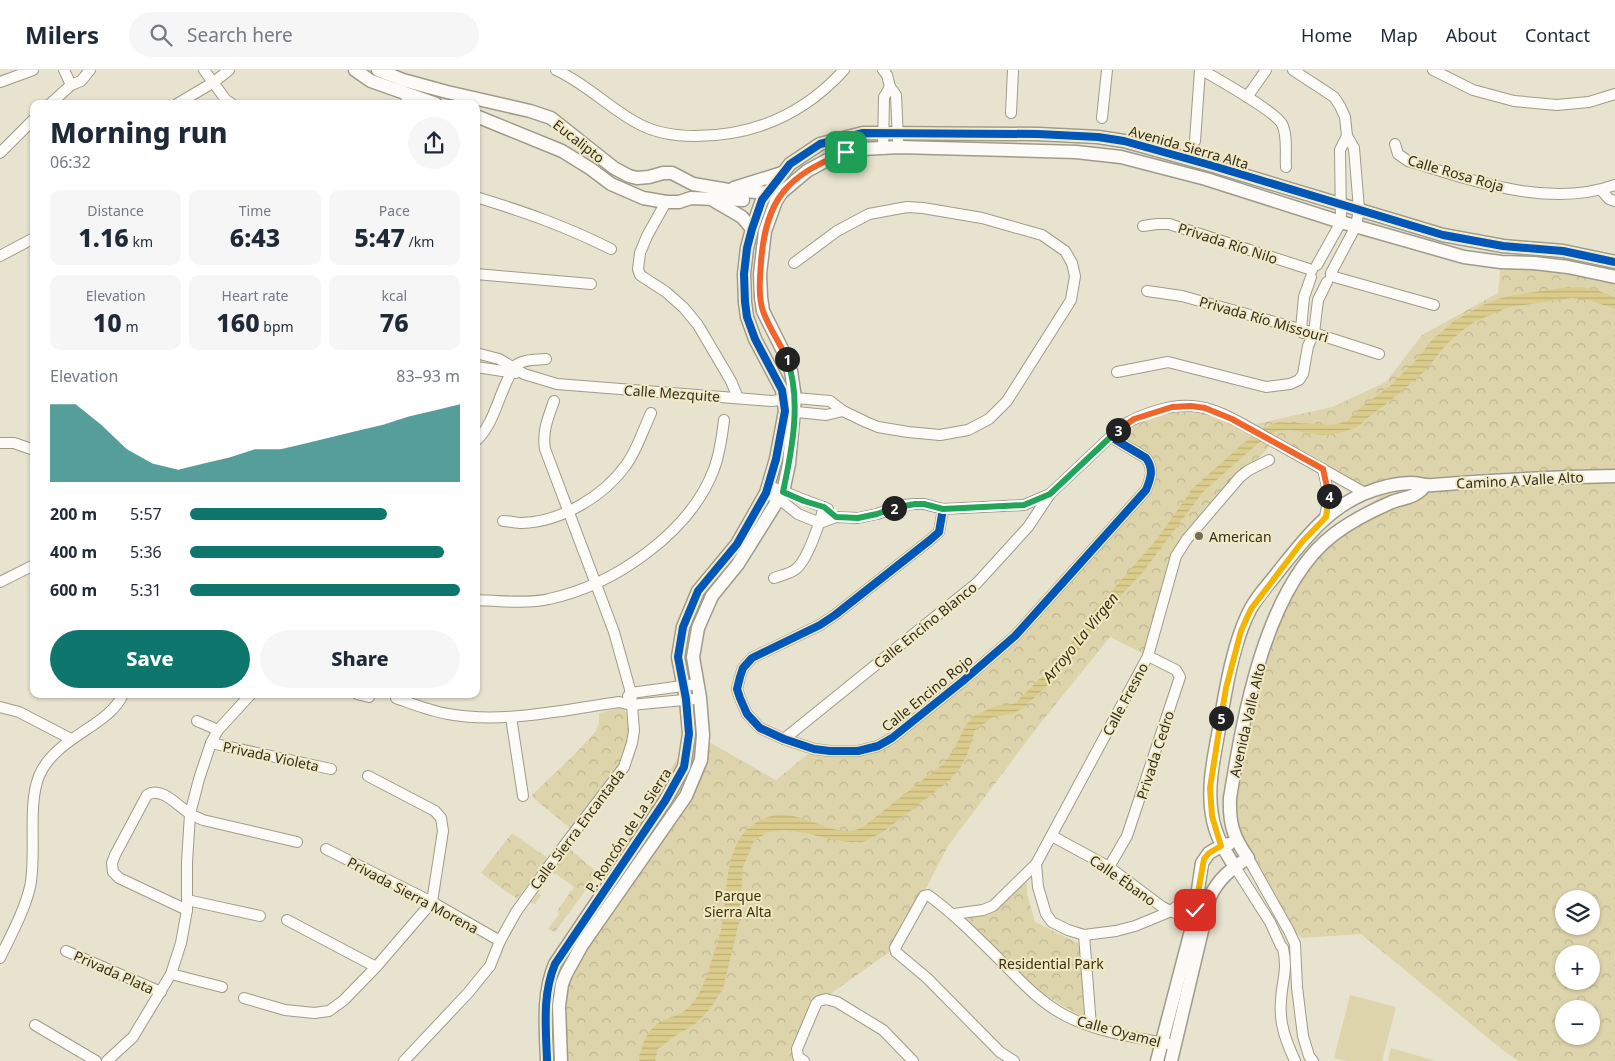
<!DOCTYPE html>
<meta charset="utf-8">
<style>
:root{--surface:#fff;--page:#f6f6f7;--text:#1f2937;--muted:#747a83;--line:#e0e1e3;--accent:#0f766e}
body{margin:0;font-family:"Noto Sans",sans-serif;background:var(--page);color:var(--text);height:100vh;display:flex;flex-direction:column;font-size:19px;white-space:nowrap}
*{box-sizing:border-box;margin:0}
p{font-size:16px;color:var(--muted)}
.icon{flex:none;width:28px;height:28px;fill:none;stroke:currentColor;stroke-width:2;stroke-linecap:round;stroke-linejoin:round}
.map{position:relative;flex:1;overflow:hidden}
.drawer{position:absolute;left:30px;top:30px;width:450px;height:598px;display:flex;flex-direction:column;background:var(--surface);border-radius:10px;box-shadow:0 1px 4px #0004}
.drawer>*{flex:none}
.fabs{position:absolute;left:1555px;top:820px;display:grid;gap:10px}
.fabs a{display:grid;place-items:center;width:45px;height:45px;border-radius:50%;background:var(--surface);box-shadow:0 1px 4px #0004;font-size:25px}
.pin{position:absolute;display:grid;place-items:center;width:42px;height:42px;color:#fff;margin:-21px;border-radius:10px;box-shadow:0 2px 8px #0006}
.km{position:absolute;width:25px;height:25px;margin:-12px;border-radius:50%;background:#222;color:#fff;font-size:14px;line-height:25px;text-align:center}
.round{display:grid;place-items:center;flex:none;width:52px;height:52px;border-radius:26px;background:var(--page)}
.head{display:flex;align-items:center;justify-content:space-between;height:85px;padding:0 20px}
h1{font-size:28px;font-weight:800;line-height:38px}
.figures{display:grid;grid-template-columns:repeat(3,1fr);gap:8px;height:85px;padding:5px 20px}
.figures div{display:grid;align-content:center;border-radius:10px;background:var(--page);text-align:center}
.figures b{font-size:25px;font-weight:800}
.figures small{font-size:14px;font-weight:400}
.figures p{font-size:14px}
.chart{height:140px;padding:10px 20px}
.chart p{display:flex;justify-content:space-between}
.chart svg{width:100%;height:90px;margin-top:5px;fill:var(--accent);opacity:.7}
.action{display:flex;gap:10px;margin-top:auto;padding:10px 20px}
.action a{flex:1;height:58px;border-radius:30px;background:var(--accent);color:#fff;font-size:20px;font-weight:800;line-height:58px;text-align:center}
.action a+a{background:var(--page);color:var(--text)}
ul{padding:0 20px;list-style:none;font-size:16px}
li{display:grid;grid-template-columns:80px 60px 1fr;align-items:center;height:38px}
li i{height:12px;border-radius:6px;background:var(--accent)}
header{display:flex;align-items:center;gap:30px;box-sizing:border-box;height:70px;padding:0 25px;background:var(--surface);border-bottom:1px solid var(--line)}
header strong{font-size:24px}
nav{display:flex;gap:28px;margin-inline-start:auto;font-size:18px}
.search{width:350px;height:45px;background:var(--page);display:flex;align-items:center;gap:12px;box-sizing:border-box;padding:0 18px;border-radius:28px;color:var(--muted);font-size:19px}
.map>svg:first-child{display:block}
.grass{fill:#ded4ab}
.forest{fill:url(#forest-crowns);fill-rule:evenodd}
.water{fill:url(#water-rules)}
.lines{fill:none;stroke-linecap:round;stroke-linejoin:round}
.minor-casing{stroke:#9f9b8b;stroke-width:12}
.tertiary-casing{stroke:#9f9b8b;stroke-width:15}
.minor{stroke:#fcfbf8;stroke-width:10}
.tertiary{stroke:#fcfbf8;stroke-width:12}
.cycleway-casing{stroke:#f2e9c4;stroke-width:11}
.cycleway{stroke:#0057b8;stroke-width:8}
.split-1-casing{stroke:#fff;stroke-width:10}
.split-2-casing{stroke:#fff;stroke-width:10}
.split-3-casing{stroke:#fff;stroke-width:10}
.split-4-casing{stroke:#fff;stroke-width:10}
.split-5-casing{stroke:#fff;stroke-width:10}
.split-6-casing{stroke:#fff;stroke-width:10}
.split-1{stroke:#f0652b;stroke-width:6}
.split-2{stroke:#22a559;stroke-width:6}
.split-3{stroke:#22a559;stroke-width:6}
.split-4{stroke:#f0652b;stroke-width:6}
.split-5{stroke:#f5b400;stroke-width:6}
.split-6{stroke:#f5b400;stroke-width:6}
.poi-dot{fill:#726e5d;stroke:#f2e9c4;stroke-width:2}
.labels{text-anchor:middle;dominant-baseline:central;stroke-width:4;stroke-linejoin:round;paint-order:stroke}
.street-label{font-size:14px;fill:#322f20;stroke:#f2e9c4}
.poi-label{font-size:14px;fill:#322f20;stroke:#f2e9c4;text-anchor:start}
.park-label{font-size:14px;fill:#3a320d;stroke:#f2e9c4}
.water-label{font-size:15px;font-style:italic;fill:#372f0a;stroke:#f2e9c4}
</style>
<header>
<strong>Milers</strong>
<div class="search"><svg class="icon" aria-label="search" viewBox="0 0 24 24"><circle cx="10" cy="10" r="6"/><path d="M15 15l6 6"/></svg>Search here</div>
<nav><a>Home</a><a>Map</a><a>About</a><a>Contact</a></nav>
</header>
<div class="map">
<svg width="1615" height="991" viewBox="0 0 1615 991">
<defs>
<pattern id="forest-crowns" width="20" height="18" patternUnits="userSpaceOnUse" patternTransform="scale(1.25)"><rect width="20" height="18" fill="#ded4ab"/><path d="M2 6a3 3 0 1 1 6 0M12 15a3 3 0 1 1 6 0" fill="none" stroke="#bfb693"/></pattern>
<pattern id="water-rules" width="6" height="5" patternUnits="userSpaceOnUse" patternTransform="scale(1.25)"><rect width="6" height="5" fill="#dbcc8c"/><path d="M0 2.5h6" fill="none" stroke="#bcb078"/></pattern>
</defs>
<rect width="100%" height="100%" fill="#e8e3ce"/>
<g class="grass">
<path d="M1350,925L1396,937L1382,991H1347L1334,988Z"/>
<path d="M1391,978L1436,991H1388Z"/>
</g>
<g class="forest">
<path d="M1501,192L1615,206V991H1519L1505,982L1361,864L1302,868L1293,861L1237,772L1232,719L1275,549L1309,489L1349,446L1379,428L1256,354L1332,337L1386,312L1422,265L1498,223ZM1564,829H1591V856H1564ZM1564,884H1591V911H1564ZM1564,939H1591V966H1564Z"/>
<path d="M1191,336L1274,372L1240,407L1176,486L1148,586L1110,567L1039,655L948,776L895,878L823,929L791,991H554L553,891L693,663L776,710L814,679L878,676L1015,567L1146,420V388L1111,367L1123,355Z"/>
<path d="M624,637C626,645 631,654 631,663C633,693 590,737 570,758L531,726L576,683L596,661L599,653V643Z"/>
<path d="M512,763L548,788L517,829L481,803Z"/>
<path d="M565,775L598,803L555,862L548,859L559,844L557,841L574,817L556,804H552L538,823L541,825L535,834L525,831Z"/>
<path d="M1027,812V824L1035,852L1080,874L1087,950L1031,917L964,850L997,837Z"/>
</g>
<path class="water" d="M1582,217L1596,220L1615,227V239L1589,230L1572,228L1510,237L1500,241L1476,251L1463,260L1447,274L1424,302L1390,331L1365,350L1358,357L1332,365H1320L1290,360L1277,361L1256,375L1203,422L1143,502L1106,541L1069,594L1025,637L1012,644L993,647L975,660L967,685L960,698L950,710L883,762L863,772H849L829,769L806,763L786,760L768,762L754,771L743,797L739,852L723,919L709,940L694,955L675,966L658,979L655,991H639C642,972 648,957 666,949C673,946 681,944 687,939C698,930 705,912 709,899C713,885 719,870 722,855C729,818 722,765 765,748C794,736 821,762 850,761C855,761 860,758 864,756L943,694L954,680L965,656L974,646L995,636L1014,634L1060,589L1094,541L1157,469L1194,417L1260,359L1279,352L1332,355L1346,352L1363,336L1390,316L1417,289L1432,270L1452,253L1466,244L1489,232L1508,226L1561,218Z"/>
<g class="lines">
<defs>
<g id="minor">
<path d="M64,0L71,15"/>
<path d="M204,0L226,30L232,34"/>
<path d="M556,0C587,14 610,39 639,54C656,63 677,66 695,66C754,66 804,44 844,0"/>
<path d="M883,0L887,5L890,17L896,25L898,70"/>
<path d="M1202,0C1217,9 1275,41 1282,54C1288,66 1285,84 1286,97"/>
<path d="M1293,0L1334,27L1340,36L1345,47L1347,66L1354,78L1359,139L1356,156L1331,203"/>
<path d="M1433,0L1473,20L1514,31L1557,35L1589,32L1615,24"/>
<path d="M0,12L33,0"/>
<path d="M406,23L407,34"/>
<path d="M1247,27L1266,0"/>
<path d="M50,34L71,15L81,11L90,0"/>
<path d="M177,34L214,12L229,0"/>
<path d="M1011,43L1013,0"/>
<path d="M1102,48L1107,0"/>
<path d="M1195,71L1200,0"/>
<path d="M1395,74L1398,84L1408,91C1472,110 1549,139 1615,115"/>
<path d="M883,79L884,27L890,17"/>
<path d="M0,83L34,49"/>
<path d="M1601,120L1609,129L1615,131"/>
<path d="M476,127C525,142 565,156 611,179"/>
<path d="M666,132L647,166L640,183L638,199L640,205L666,222L684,238L698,255L731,311L738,328"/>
<path d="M1143,156L1157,154H1169L1312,200"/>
<path d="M0,186L34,168"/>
<path d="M1317,195L1341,152L1340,80L1347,66"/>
<path d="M476,204L591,214"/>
<path d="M1331,206L1434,235"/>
<path d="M1147,221L1182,226L1314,263L1379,284"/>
<path d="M1303,263L1301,259L1304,227L1311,207"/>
<path d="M476,283L499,289L524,304L557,314L772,331L795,328L830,331L843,341L866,352L878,357L908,362L940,365L968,360L989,349L1007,331L1071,230L1075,206L1072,193L1065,181L1042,165L982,148L923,138L907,137L869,144L837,161L794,193"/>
<path d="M476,297L516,303"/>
<path d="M1117,302L1168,292L1266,317L1290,314L1299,310L1303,304L1308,276L1314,263L1318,230L1327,212"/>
<path d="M787,341L826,345L843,341"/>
<path d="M476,371C497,351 499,318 516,295C525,289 535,290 546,289"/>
<path d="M0,373H14L34,380"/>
<path d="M1323,399L1329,426L1325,447"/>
<path d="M769,416L828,439"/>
<path d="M772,426L779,429L798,444L820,453L836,447L858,448L877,444L903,435L915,434H924L943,439L1024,435L1050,424"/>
<path d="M943,439L939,462L930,470L835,545L820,555L752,588L743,598L740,607L737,619L740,628L747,644L760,658L784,669L814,679L830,681H858L878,676L892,668L963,611L1015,566L1146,420C1151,408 1154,399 1146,388L1111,367"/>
<path d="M503,451C509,451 516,453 522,453C561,452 604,426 626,395C637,380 643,360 651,343"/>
<path d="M774,508C782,505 790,504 796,499C808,489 820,452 824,437"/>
<path d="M0,512L34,495"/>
<path d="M476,530C497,531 529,534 549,529C614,515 690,463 714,399C720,383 722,367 724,350"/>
<path d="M357,624L369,627"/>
<path d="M628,626L631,623L697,614"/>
<path d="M396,628C413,634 430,641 448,644C504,654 563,640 619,632L631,635L694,629"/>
<path d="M0,637L19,642L71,669"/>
<path d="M511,647L523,726"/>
<path d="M197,651L218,660"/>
<path d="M784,669L977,513L1028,457L1050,424L1123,355C1142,344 1170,334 1192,336C1220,338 1245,356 1269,369C1301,387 1333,405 1365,423"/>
<path d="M211,673L331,699"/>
<path d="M1052,766L1109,797L1161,836C1172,843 1183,844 1193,853"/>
<path d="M326,779L432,832L500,871"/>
<path d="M1248,788L1289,861L1295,874L1297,917L1303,966L1309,986L1313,991"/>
<path d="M1036,794L1038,817L1046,844L1052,852L1068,860L1084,865L1116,861L1135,856L1169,842L1198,821"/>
<path d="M1109,797L1127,766L1180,607L1176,600L1148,586"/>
<path d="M1235,797L1270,852L1281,876L1283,878C1288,901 1282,910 1281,931C1279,954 1286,971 1295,991"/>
<path d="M187,830L260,846"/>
<path d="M187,840L119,808L113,802L112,793L115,785L147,725C161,716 177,735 189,743C193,746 199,748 203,750L297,772"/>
<path d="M954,844L983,840L993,836L1036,794L1148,586L1176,486L1187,469L1240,407L1249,400L1269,390"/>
<path d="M287,850L376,897"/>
<path d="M1084,865L1091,956"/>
<path d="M66,881L161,922"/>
<path d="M0,888C11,865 24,842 30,817C37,784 27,736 39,706C55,667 110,656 123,624"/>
<path d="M171,904L222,917"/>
<path d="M244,928L285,940L314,943L329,941L344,930L376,897L432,832L443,761L441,748L435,741L368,706"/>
<path d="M35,955L96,991"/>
<path d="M107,991L133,967L171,904L181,873L187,840V792L190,744L199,709L211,673L218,660L251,624"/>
<path d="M404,991L468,923L490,896L500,871L516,842L557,785L624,697L632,673L634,661L631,623L614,562L545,379C542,362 548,348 554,331"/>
<path d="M804,991L798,987L797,979L816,934L819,931L826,929L837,932L883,960L913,991"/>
<path d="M1014,991L1000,982L927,908L896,882L895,878L924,826L928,825C954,844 976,866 999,889C1019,909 1039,932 1066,946C1097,962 1134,967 1169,974"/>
</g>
<g id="tertiary">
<path d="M355,0L371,11L436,34"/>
<path d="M378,0L403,10L447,22L530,41L551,48L614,98L629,106L637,108L649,107L663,103H672L693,114L728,120L773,123"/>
<path d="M476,46L562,81L591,99L611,114L643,128L666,132H679L691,128L743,130"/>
<path d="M734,118L782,103"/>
<path d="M713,130L742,147L752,159"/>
<path d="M1235,797C1224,780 1215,765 1212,745C1207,717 1214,687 1219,659C1225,623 1233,571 1251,538C1258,525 1269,514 1278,502C1303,471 1326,440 1363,424C1378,418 1396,413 1411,413C1419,413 1425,416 1433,415C1494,410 1554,407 1615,406"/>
<path d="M547,991C546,958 542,925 555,894L665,731L684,697L689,664L686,629L678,587L683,557L698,521L737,474L766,423L776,389L785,341L782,320L755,269L747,247L745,232L744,204L747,178L752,159L762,130L790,94L820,74L863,63L1038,64L1098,67L1124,71L1210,95L1443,165L1503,176L1563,181L1615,192"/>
<path d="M561,991L559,936L562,914L566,904L582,875L686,726L701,690L703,665L700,628L693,587L698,558L712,526L738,494L783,422L789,394L795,328L791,301L786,287L763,241L761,227L760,204L765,161L776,131L781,123L807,101L829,89L845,82L862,79L899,77L1076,82L1121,87L1206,109L1341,152L1464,187L1501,192L1534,193L1568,197L1615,207"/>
<path d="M1157,991L1193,853L1202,793L1209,783L1221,776L1229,774"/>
<path d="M1171,991L1210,827C1218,809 1232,798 1248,788C1233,767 1229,753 1230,728C1243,648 1265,517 1333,465C1351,451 1371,441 1392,432C1406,427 1415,428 1425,416"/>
</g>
</defs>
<use href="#minor" class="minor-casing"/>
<use href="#tertiary" class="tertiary-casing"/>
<use href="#minor" class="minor"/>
<use href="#tertiary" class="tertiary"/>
<defs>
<g id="cycleway">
<path d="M943,439L939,462L930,470L835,545L820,555L752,588L743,598L740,607L737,619L740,628L747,644L760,658L784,669L814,679L830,681H858L878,676L892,668L963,611L1015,566L1146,420C1151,408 1154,399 1146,388L1111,367"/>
<path d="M547,991C546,958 542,925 555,894L665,731L684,697L689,664L686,629L678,587L683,557L698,521L737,474L766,423L776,389L785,341L782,320L755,269L747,247L745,232L744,204L747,178L752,159L762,130L790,94L820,74L863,63L1038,64L1098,67L1124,71L1210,95L1443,165L1503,176L1563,181L1615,192"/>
</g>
</defs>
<use href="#cycleway" class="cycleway-casing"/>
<use href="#cycleway" class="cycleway"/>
</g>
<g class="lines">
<defs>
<path id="split-1" d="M787,289C780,273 769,258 763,241C758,226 760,208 761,192C766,128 787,106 846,82"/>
<path id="split-2" d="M787,289C802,330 792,380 783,422L804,431L824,437L836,447L858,448L877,444L894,438"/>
<path id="split-3" d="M894,438L915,434H924L943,439L1024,435L1050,424L1118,360"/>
<path id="split-4" d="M1118,360L1134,349L1172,337L1191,336L1205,338L1232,349L1323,399L1329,426"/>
<path id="split-5" d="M1221,648L1226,618L1241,561L1251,539L1302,472L1326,447L1329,426"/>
<path id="split-6" d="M1195,840L1204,789L1209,783L1221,776L1212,746L1210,718L1221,648"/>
</defs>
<use href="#split-1" class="split-1-casing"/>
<use href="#split-2" class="split-2-casing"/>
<use href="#split-3" class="split-3-casing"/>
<use href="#split-4" class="split-4-casing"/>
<use href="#split-5" class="split-5-casing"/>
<use href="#split-6" class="split-6-casing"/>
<use href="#split-1" class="split-1"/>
<use href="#split-2" class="split-2"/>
<use href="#split-3" class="split-3"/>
<use href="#split-4" class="split-4"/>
<use href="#split-5" class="split-5"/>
<use href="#split-6" class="split-6"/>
</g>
<circle class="poi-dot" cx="1199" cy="466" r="5"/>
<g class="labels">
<g class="street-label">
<text transform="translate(579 71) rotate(38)">Eucalipto</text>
<text transform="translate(1189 77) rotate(16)">Avenida Sierra Alta</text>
<text transform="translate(1456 103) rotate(16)">Calle Rosa Roja</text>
<text transform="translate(1228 173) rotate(18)">Privada Río Nilo</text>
<text transform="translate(1264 249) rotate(16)">Privada Río Missouri</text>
<text transform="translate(672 323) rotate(4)">Calle Mezquite</text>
<text transform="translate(1520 410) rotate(-3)">Camino A Valle Alto</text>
<text transform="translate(925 555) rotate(-39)">Calle Encino Blanco</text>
<text transform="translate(927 623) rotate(-39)">Calle Encino Rojo</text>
<text transform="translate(1125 629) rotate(-62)">Calle Fresno</text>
<text transform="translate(1247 650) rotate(-77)">Avenida Valle Alto</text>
<text transform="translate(1155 685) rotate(-72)">Privada Cedro</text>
<text transform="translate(271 686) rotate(12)">Privada Violeta</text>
<text transform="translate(577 759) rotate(-53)">Calle Sierra Encantada</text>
<text transform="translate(628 760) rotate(-57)">P. Roncón de La Sierra</text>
<text transform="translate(1123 810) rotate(35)">Calle Ébano</text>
<text transform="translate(413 825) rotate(28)">Privada Sierra Morena</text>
<text transform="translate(114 902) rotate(24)">Privada Plata</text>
<text transform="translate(1119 961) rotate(15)">Calle Oyamel</text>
</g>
<g class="poi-label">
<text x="1209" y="466">American</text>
</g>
<g class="park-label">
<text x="738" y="825">Parque<tspan x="738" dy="16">Sierra Alta</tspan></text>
<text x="1051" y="893">Residential Park</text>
</g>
<g class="water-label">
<text transform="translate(1080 567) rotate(-51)">Arroyo La Virgen</text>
</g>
</g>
</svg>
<div class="fabs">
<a><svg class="icon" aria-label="layers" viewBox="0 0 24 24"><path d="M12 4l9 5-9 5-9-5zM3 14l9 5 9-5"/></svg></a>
<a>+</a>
<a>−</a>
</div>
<div class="pin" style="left:846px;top:82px;background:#1e9e55"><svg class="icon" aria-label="arrive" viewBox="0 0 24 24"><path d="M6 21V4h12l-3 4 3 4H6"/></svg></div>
<div class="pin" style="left:1195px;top:840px;background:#d93025"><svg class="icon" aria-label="check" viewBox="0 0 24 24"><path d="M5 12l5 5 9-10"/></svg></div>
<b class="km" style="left:787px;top:289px">1</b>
<b class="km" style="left:894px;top:438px">2</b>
<b class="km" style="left:1118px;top:360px">3</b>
<b class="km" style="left:1329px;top:426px">4</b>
<b class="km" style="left:1221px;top:648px">5</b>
<section class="drawer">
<div class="head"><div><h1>Morning run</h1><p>06:32</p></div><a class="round"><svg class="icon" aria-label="share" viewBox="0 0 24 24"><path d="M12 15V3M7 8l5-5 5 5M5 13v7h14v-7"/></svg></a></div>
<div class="figures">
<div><p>Distance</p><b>1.16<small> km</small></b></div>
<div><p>Time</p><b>6:43</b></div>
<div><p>Pace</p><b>5:47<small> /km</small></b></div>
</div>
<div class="figures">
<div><p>Elevation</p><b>10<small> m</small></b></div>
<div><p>Heart rate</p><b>160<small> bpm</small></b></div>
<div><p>kcal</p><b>76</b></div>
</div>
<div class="chart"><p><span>Elevation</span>83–93 m</p>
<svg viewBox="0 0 160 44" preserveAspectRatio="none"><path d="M0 44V6L10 6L20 16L30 28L40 35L50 38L60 35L70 32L80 28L90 28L100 25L110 22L120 19L130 16L140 12L150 9L160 6V44z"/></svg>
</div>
<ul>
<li><b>200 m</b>5:57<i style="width:73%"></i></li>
<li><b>400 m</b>5:36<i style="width:94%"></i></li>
<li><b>600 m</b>5:31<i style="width:100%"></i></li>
</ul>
<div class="action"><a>Save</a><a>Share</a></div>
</section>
</div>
